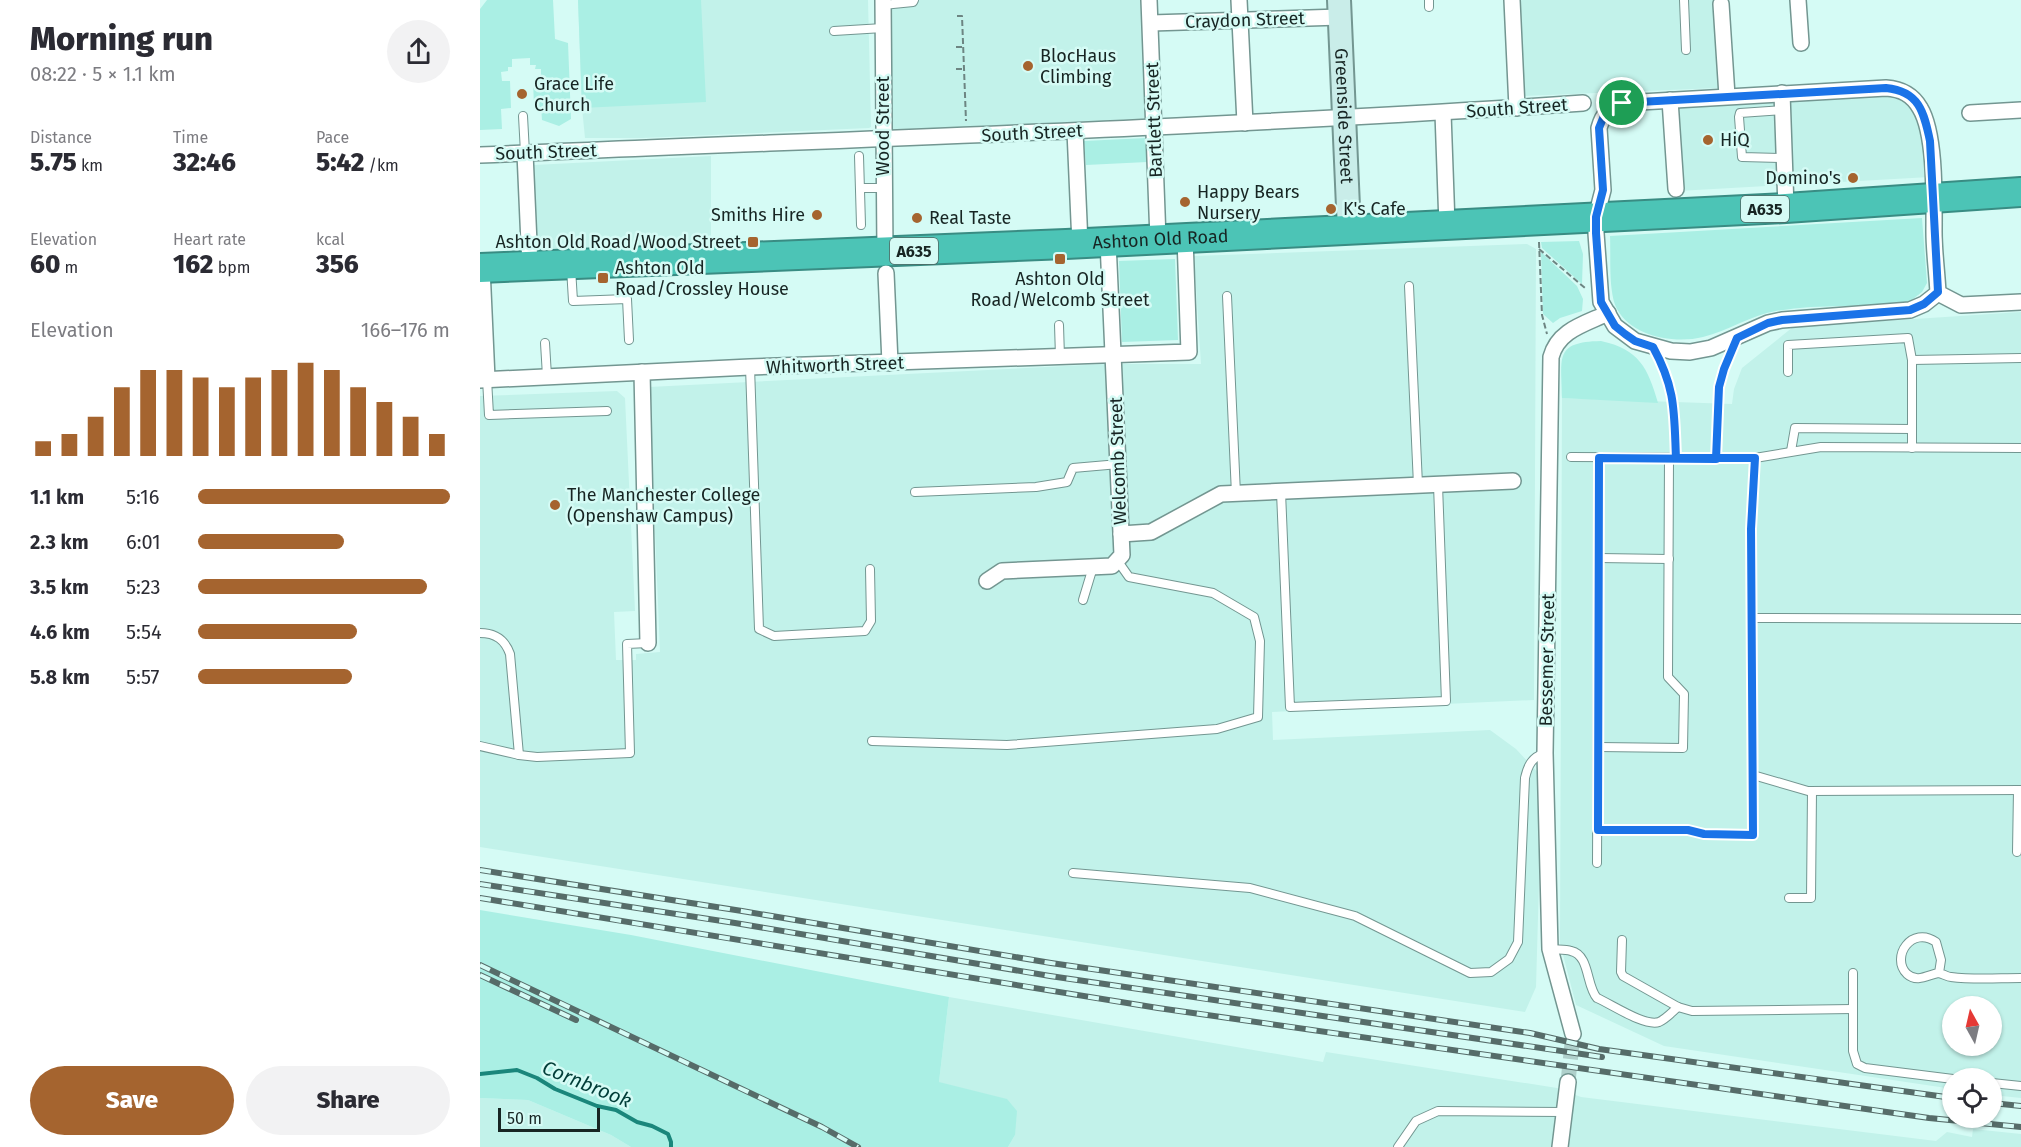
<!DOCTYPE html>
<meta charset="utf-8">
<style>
:root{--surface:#fff;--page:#f2f2f3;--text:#2b2b33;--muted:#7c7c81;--accent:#a5642f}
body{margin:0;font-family:"Fira Sans",sans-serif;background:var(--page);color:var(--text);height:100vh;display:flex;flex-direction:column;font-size:22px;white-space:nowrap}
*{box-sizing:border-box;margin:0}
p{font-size:20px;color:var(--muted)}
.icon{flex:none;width:33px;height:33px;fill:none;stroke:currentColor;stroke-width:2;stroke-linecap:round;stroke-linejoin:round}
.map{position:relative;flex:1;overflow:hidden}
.panel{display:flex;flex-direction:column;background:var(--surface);width:480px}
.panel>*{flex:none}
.needle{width:39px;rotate:352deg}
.buttons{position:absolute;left:1462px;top:996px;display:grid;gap:12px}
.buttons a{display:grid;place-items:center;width:60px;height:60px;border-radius:50%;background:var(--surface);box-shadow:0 2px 4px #0004;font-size:30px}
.scale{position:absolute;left:18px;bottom:15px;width:102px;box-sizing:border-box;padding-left:6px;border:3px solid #172523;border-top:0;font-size:16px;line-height:21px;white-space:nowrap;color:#172523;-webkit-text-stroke:4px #d5fbf5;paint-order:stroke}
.pin{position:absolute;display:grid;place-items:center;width:51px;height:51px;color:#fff;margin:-26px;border:3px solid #fff;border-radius:50%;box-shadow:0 2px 6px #0007}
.round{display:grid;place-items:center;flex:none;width:63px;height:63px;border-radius:32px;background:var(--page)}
.overview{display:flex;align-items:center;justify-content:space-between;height:102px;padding:0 30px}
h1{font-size:33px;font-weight:800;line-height:45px}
.figures{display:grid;grid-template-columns:repeat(3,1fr);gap:9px;height:102px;padding:6px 30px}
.figures div{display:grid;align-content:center}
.figures b{font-size:26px;font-weight:800}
.figures small{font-size:16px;font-weight:400}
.figures p{font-size:16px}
.chart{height:168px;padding:12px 30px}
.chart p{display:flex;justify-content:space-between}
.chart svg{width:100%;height:108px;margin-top:6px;stroke:var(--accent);stroke-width:6}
.cta{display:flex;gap:12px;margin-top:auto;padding:12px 30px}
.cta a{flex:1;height:69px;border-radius:36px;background:var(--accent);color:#fff;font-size:24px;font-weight:800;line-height:69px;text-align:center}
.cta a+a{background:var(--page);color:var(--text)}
ul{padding:0 30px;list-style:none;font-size:20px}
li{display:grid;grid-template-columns:96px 72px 1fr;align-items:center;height:45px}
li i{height:15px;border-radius:8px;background:var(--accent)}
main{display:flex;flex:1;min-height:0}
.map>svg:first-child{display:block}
.built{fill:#c2f2ea;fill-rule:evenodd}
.green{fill:#aaefe4}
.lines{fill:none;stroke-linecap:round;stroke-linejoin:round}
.stream{stroke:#1a867b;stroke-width:4}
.street-tunnel{stroke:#afd0cb;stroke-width:15;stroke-dasharray:15 8;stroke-linecap:butt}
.lane-casing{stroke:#739691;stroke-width:10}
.street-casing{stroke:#739691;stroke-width:18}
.secondary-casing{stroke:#739691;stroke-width:26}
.highway-casing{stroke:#398c83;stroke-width:32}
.path{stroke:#6d8582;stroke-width:2;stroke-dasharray:6 3;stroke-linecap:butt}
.lane{stroke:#fff;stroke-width:8}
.street{stroke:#fff;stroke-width:15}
.secondary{stroke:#c9ede9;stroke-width:22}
.highway{stroke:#4cc4b6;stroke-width:28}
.rail-casing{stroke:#566c69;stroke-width:6}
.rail{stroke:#d5fbf5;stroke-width:4;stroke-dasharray:11;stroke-linecap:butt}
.route-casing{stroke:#fff;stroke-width:12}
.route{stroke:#1a73e8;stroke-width:8}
.poi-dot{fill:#a5642f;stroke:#d5fbf5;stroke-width:2}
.labels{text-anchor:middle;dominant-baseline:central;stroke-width:5;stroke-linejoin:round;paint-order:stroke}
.shield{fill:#d5fbf5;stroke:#506562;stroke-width:1.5}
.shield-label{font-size:16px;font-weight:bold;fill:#172523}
.street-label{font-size:18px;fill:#172523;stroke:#d5fbf5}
.poi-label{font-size:18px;fill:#172523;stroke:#d5fbf5;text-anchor:start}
.water-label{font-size:20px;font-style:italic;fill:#003d38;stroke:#d5fbf5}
</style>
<main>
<section class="panel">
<div class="overview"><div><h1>Morning run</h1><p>08:22 · 5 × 1.1 km</p></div><a class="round"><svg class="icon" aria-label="share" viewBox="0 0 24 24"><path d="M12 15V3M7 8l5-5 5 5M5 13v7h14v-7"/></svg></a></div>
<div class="figures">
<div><p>Distance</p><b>5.75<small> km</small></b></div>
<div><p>Time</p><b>32:46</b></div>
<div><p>Pace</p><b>5:42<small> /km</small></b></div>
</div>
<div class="figures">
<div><p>Elevation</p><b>60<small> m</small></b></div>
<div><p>Heart rate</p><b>162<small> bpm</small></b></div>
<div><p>kcal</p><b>356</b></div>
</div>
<div class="chart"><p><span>Elevation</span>166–176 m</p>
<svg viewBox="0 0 160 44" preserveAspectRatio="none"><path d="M5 44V38M15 44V35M25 44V28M35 44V16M45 44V9M55 44V9M65 44V12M75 44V16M85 44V12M95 44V9M105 44V6M115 44V9M125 44V16M135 44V22M145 44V28M155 44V35"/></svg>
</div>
<ul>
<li><b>1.1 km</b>5:16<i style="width:100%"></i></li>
<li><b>2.3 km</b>6:01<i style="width:58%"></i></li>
<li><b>3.5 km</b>5:23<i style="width:91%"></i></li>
<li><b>4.6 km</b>5:54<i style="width:63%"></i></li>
<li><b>5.8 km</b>5:57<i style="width:61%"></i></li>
</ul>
<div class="cta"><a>Save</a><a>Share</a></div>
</section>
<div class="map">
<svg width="1541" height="1147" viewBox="0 0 1541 1147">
<rect width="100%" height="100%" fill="#d5fbf5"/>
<g class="built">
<path d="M98,0H388L391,127L389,128L162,138H105L102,108Z"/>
<path d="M406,0H666L673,124L408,131Z"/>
<path d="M1037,0H1235L1238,88L1043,96Z"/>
<path d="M1416,92L1437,105L1450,177L1198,191L1195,103Z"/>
<path d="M231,156V243L56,249L54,165Z"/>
<path d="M1047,244L1056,249L1054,700L792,712L793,740L1010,730L1036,749L1062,777L1056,987L1045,1012L0,847V396L137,391L145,398L155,611L134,612L136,660H156V654L180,652L169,387L626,364H721L714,256Z"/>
<path d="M1541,312V1098L1512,1095V1078H1473V1089L1184,1046L1096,1005L1080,943L1082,398L1252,404L1254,389L1262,368L1313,327ZM1473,1006H1512V1046H1473Z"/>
<path d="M469,997L843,1062L846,1052L1077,1088L1101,1097L1456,1141L1467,1132L1492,1137L1493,1129L1541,1134V1147H528L535,1135L459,1082Z"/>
<path d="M0,1098L48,1100L131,1135L151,1147H0Z"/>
</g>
<g class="green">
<path d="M7,0H73L75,39L88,43L91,119L79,126L62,120L61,107H54L53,80L61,79V69H55L56,65H50V58L32,59V67H28V71L21,72L22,81H30L31,108L21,109L22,129L0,130V9Z"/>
<path d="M98,0H221L226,102L102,108Z"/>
<path d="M666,138L667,162L606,165L604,141Z"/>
<path d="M1442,218L1447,283L1442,292L1429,302C1385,309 1340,303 1296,311C1271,315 1248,331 1223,337C1195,344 1152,337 1137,309C1128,292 1131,256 1130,236Z"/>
<path d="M1099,241L1103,254L1102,284L1062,248L1061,242Z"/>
<path d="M1061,252L1097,286L1103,299L1102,311L1080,318L1073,323L1063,314Z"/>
<path d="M695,259L698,340L642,342L639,261Z"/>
<path d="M1121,341C1159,349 1168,368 1178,403L1082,398C1082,358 1073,342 1121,341Z"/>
<path d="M0,910L151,935L469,997L459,1082L527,1099L537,1111L535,1135L528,1147H151L131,1135L48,1100L0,1098Z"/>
</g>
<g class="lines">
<path class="stream" d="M0,1074L37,1070L57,1078L75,1089L117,1106L136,1110L157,1122L172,1126L188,1134L191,1142V1147"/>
<path class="street-tunnel" d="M1088,1082L1093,1034"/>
<defs>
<g id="lane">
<path d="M949,0V7"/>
<path d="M1204,0L1206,50"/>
<path d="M403,5L433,2L434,0"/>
<path d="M354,31L403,28"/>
<path d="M1302,110L1260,113L1259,117L1262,157L1304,158"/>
<path d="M43,116L45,153"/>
<path d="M379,156L381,225"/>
<path d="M380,188H404"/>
<path d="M91,268L93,301L147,299L149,340"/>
<path d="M929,286L938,485"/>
<path d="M747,296L756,494"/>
<path d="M579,325L580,357"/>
<path d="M65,343L67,376"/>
<path d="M1174,348C1196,389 1194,414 1196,458"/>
<path d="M1432,360L1541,358"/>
<path d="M270,367L279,629L294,636L385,631L391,621L390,569"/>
<path d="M1308,372V345L1428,338L1432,360V448"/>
<path d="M7,379L9,415L127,411"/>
<path d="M1311,451L1315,428L1432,429"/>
<path d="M1091,457L1275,458L1341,447L1541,448"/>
<path d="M1275,458L1271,529L1273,775L1328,791L1541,790"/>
<path d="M1236,459L1239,387L1244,369L1257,338"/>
<path d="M435,492L556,487L587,482L593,468L639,464"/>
<path d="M801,492L810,707L966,701L958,485"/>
<path d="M1119,558L1189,559"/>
<path d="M603,600L613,567"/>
<path d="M1271,618L1541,619"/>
<path d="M0,633C16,633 25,640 30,654L39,755"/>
<path d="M392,741L527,745L737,729L778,717L780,641L774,617L733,593L649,577L637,560"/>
<path d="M0,746L39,755L57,757L150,753L147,644L168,643"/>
<path d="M1118,747L1203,748L1204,694L1188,677L1189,458"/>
<path d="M1118,830H1208L1224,834L1273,835V775"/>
<path d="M1537,852L1538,790"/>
<path d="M1117,863L1119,457"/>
<path d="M593,873L770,888L875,916L990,973L1011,972L1029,959L1038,942L1045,778C1048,765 1052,757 1065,753"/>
<path d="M1309,898H1331L1332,791"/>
<path d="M1142,940L1141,972L1143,976L1198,1007L1212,1011L1373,1009"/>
<path d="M1070,949C1077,950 1085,949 1091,951C1110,955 1106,986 1117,998C1131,1004 1165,1027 1179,1022C1186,1019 1192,1012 1198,1007"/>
<path d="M1373,973V1051L1377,1064L1385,1068L1473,1079"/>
<path d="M1459,973L1461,960L1456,942C1432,925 1410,957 1427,974C1437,983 1448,975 1458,973C1462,973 1467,977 1471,977C1494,980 1518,978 1541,978"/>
<path d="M1512,1083L1541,1086"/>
<path d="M918,1147L936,1121L958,1111L1084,1112"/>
</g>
<g id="street">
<path d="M403,0L405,252"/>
<path d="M669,0L678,239"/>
<path d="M759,0L765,123"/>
<path d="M1032,0L1037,108"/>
<path d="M1318,0L1321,43"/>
<path d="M1241,4L1247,96"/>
<path d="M671,23L860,17"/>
<path d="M1302,93L1306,208"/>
<path d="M1190,100L1196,189"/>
<path d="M963,113L967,225"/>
<path d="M1490,113L1541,110"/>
<path d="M595,131L600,244"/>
<path d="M45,153L50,266"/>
<path d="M0,155C368,139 736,128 1103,103"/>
<path d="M2,268L7,379"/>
<path d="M406,273L410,363"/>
<path d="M1458,293L1444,304L1430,310L1302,320L1288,323L1231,348L1210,352L1191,351L1155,341L1135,326L1121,302L1116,233V217L1123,190L1119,128C1123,114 1129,107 1143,103L1406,88C1421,89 1432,94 1440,108C1456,134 1454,201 1454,232C1454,252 1457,272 1458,293L1481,305L1541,302"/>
<path d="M162,372L168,643"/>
<path d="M0,380L270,367L709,352L705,238"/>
<path d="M641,534L671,532L741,494L1033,481"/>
<path d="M507,581L522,571L632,566L642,555L628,242"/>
<path d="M1093,1034L1070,949L1065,753L1071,357C1078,330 1105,324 1128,313"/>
<path d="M1080,1147L1088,1082"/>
</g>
<g id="secondary">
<path id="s1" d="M859,0L869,230"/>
</g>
<g id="highway">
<path id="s2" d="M0,268L586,244L1306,208L1541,192"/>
</g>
</defs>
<use href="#lane" class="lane-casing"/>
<use href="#street" class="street-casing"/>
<use href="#secondary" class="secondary-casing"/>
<use href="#highway" class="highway-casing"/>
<g class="path">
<path d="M477,16H482L486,121"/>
<path d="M476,47H483"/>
<path d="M476,69H484"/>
<path d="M1059,242L1062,315L1067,334"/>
<path d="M1059,249L1105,288"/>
</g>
<use href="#lane" class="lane"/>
<use href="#street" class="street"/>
<use href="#secondary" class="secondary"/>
<use href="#highway" class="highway"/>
<defs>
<g id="rail">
<path d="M0,870L262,911L571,963L1050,1033L1119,1049L1473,1098"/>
<path d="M0,884L255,923L570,976L1122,1057"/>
<path d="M0,898L678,1008L1449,1118L1541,1127"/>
<path d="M0,965L342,1127L378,1147"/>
<path d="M0,975L96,1020"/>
<path d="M1512,1103L1541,1106"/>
</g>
</defs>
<use href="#rail" class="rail-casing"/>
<use href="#rail" class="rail"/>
</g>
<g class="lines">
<defs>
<path id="route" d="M1142,103L1133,106L1126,111L1119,128L1123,190L1116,217V233L1121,302L1135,326L1145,334L1155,341L1173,347C1196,389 1194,412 1196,458H1275L1271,529L1273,835L1224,834L1208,830H1118L1119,458L1236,459L1239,387L1244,369L1257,338L1288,323L1302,320L1430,310L1444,304L1458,292L1450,141C1444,112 1439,91 1406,88L1142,103"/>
</defs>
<use href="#route" class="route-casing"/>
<use href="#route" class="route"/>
</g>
<g class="poi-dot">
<circle cx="548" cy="66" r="6"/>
<circle cx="42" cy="94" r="6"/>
<circle cx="1228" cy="140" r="6"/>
<circle cx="1373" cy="178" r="6"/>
<circle cx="705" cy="202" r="6"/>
<circle cx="851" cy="209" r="6"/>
<circle cx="337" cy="215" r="6"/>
<circle cx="437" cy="218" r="6"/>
<rect x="267" y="236" width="12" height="12" rx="3"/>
<rect x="574" y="253" width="12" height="12" rx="3"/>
<rect x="117" y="272" width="12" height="12" rx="3"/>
<circle cx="75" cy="505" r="6"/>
</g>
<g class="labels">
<g class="shield">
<rect x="1261" y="196" width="48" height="26" rx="4.5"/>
<rect x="410" y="238" width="48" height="26" rx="4.5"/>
</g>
<g class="shield-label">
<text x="1285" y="209">A635</text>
<text x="434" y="251">A635</text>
</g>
<g class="street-label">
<text transform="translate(765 20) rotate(-2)">Craydon Street</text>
<text transform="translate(1037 108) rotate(-4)">South Street</text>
<text stroke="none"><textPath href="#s1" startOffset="116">Greenside Street</textPath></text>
<text transform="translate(674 120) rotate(-92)">Bartlett Street</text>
<text transform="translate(403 126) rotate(-90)">Wood Street</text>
<text transform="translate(552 133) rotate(-3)">South Street</text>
<text transform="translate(66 152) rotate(-2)">South Street</text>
<text stroke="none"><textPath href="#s2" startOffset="681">Ashton Old Road</textPath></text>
<text transform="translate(355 365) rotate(-2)">Whitworth Street</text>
<text transform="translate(638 461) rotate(-92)">Welcomb Street</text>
<text transform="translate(1067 660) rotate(-89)">Bessemer Street</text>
</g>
<g class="poi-label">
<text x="560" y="56">BlocHaus<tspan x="560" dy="21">Climbing</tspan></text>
<text x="54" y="84">Grace Life<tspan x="54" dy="21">Church</tspan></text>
<text x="1240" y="140">HiQ</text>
<text x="1361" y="178" text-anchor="end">Domino's</text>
<text x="717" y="192">Happy Bears<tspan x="717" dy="21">Nursery</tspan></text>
<text x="863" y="209">K's Cafe</text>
<text x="325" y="215" text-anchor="end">Smiths Hire</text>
<text x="449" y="218">Real Taste</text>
<text x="261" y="242" text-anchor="end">Ashton Old Road/Wood Street</text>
<text x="135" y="268">Ashton Old<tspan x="135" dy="21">Road/Crossley House</tspan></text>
<text x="580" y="279" text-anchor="middle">Ashton Old<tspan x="580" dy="21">Road/Welcomb Street</tspan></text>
<text x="87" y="495">The Manchester College<tspan x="87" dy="21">(Openshaw Campus)</tspan></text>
</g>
<g class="water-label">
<text transform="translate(107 1084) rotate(22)">Cornbrook</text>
</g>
</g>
</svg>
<div class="buttons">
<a><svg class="needle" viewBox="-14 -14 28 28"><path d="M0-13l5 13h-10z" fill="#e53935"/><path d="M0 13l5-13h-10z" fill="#7c7c81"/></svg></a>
<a><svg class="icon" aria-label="locate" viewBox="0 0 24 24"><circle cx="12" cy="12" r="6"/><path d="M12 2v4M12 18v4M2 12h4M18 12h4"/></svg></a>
</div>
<div class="scale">50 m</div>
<div class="pin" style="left:1142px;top:103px;background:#1e9e55"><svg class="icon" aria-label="arrive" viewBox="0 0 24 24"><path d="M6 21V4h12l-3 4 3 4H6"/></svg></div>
</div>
</main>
